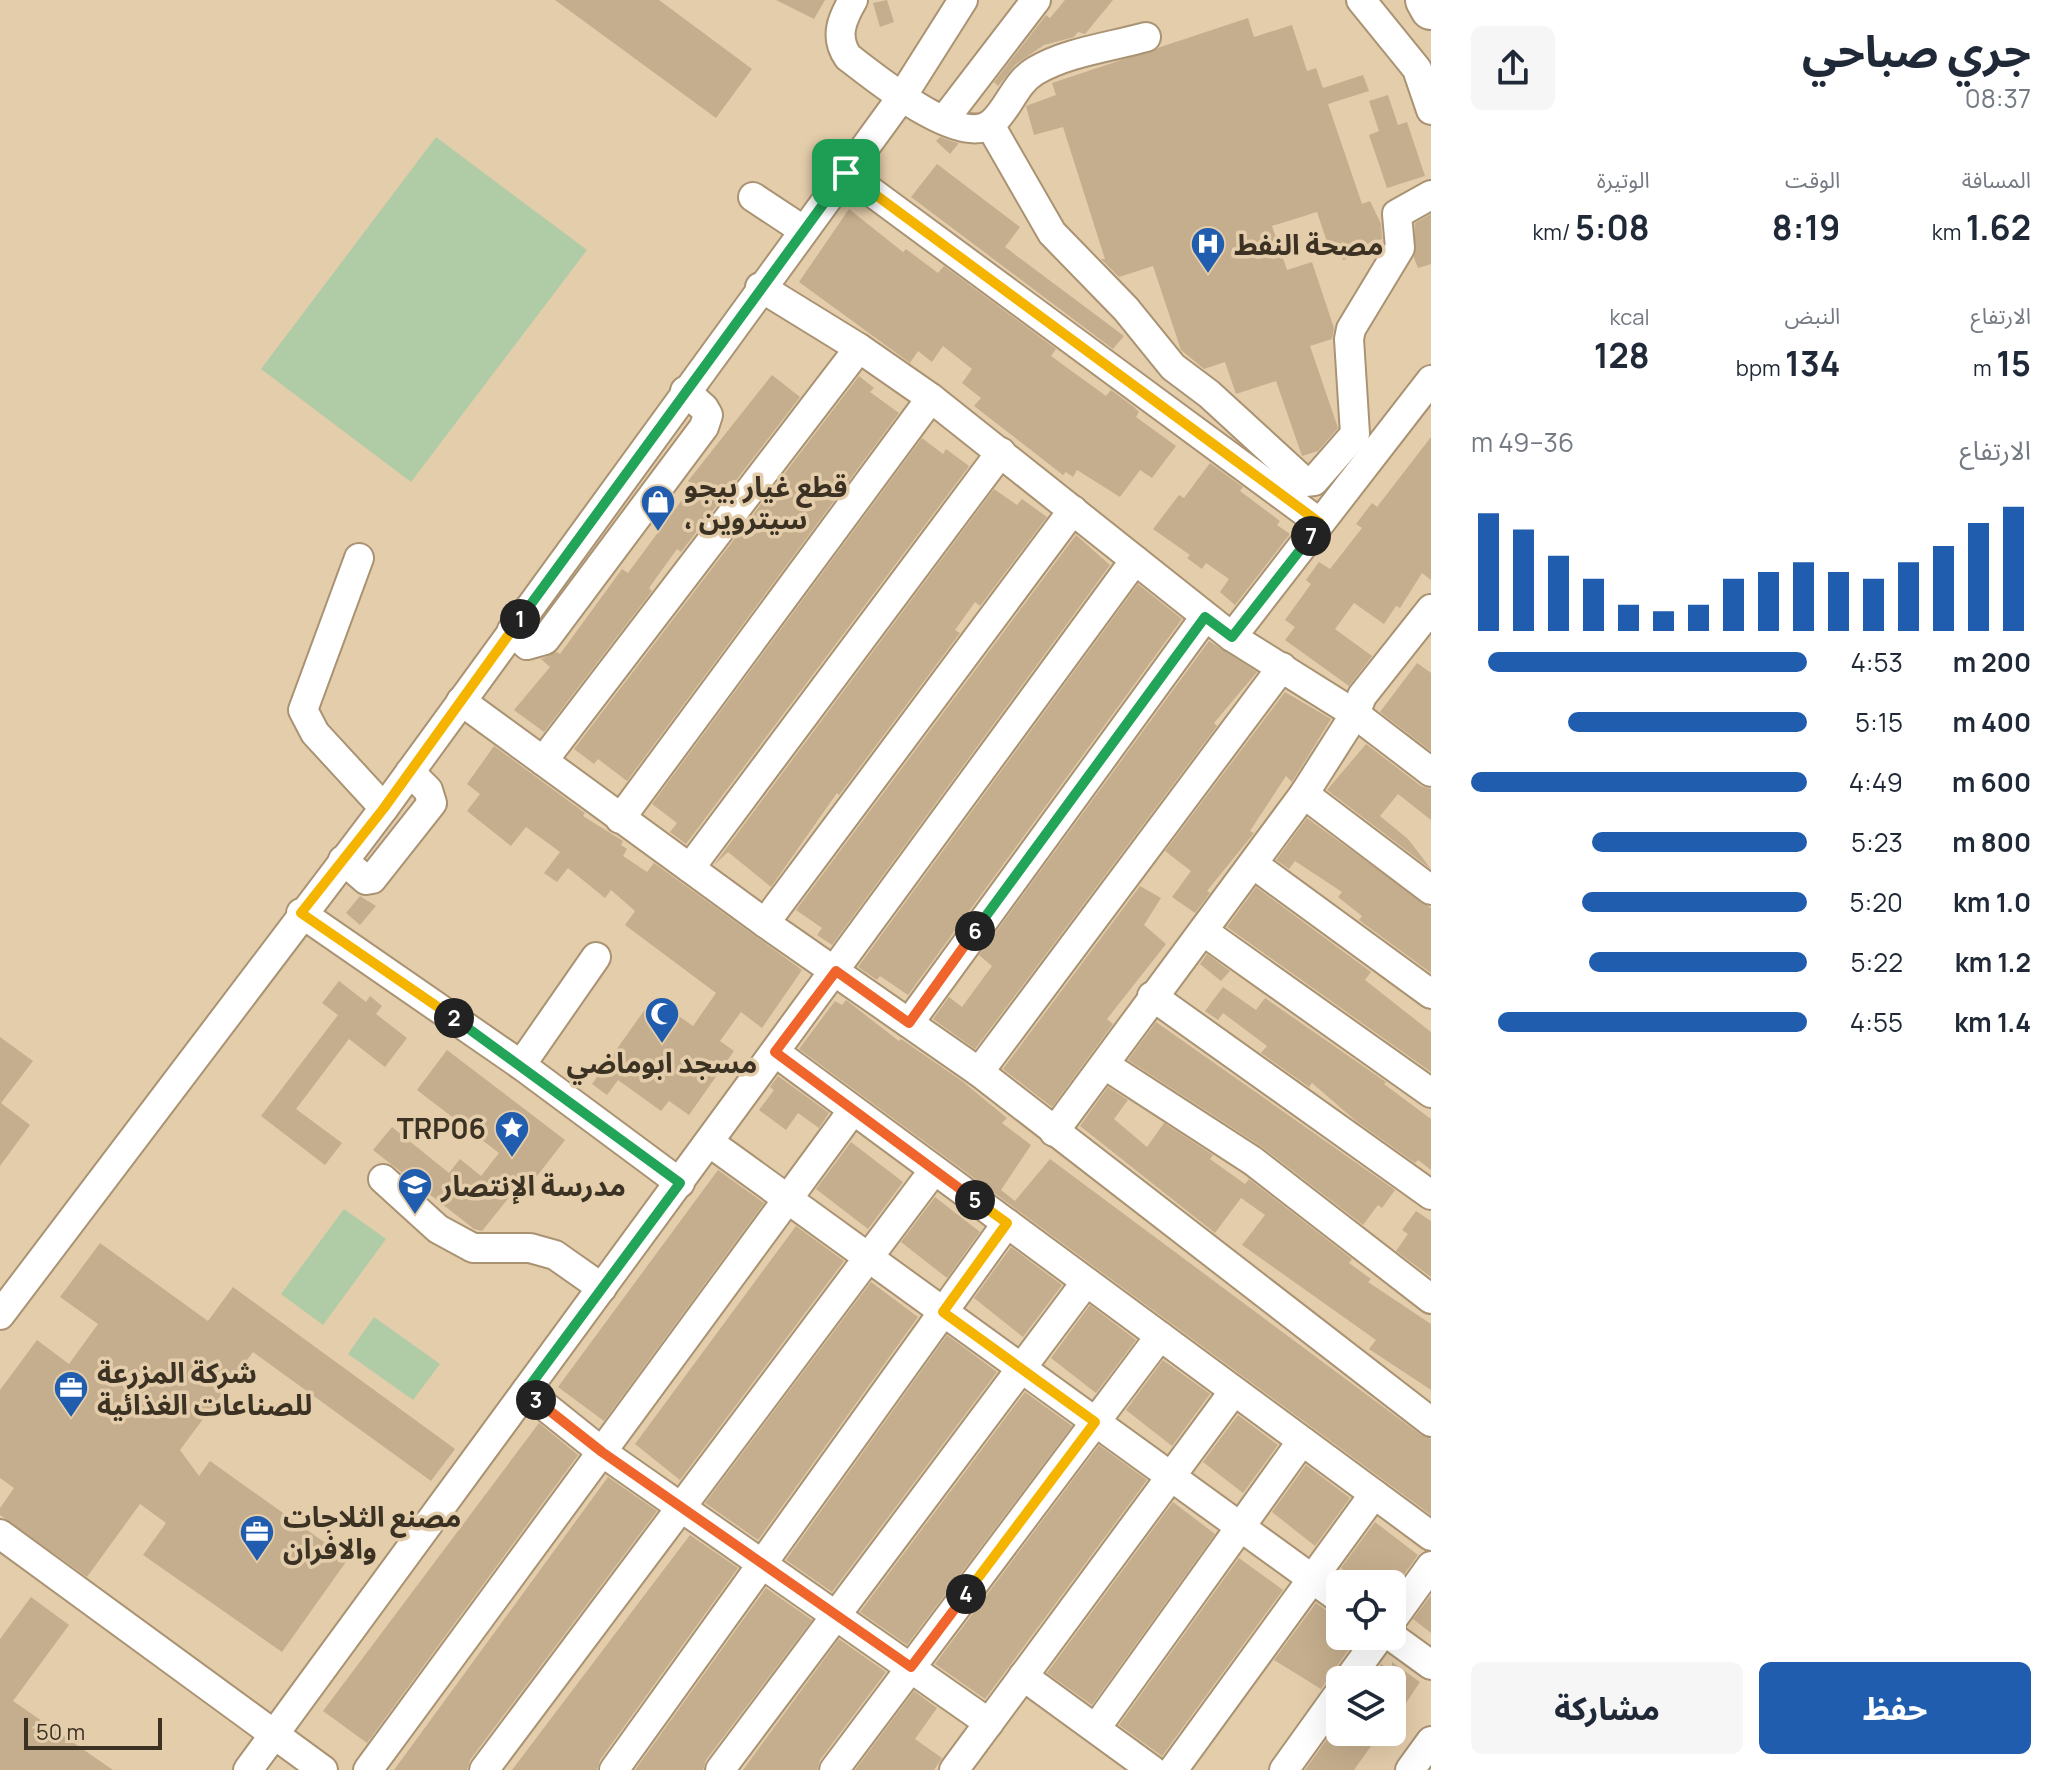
<!DOCTYPE html>
<html lang="ar">
<meta charset="utf-8">
<style>
:root{--surface:#fff;--page:#f6f6f7;--text:#1f2937;--muted:#747a83;--accent:#205dae}
body{margin:0;font-family:Manrope,"Noto Sans Arabic",sans-serif;background:var(--page);color:var(--text);direction:rtl;height:100vh;display:flex;flex-direction:column;font-size:30px;white-space:nowrap}
*{box-sizing:border-box;margin:0}
p{font-size:26px;color:var(--muted)}
.icon{flex:none;width:44px;height:44px;fill:none;stroke:currentColor;stroke-width:2;stroke-linecap:round;stroke-linejoin:round}
.map{position:relative;flex:1;overflow:hidden;direction:ltr}
.sheet{display:flex;flex-direction:column;background:var(--surface);width:640px}
.sheet>*{flex:none}
.buttons{position:absolute;left:1326px;top:1570px;display:grid;gap:16px}
.buttons a{display:grid;place-items:center;width:80px;height:80px;border-radius:12px;background:var(--surface);box-shadow:0 8px 32px #0002;font-size:40px}
.scale{position:absolute;left:24px;bottom:20px;width:138px;box-sizing:border-box;padding-left:8px;border:4px solid #3b3224;border-top:0;font-size:22px;line-height:28px;white-space:nowrap;color:#3b3224;-webkit-text-stroke:6px #e4cdab;paint-order:stroke}
.pin{position:absolute;display:grid;place-items:center;width:68px;height:68px;color:#fff;margin:-34px;border-radius:16px;box-shadow:0 4px 12px #0006}
.km{position:absolute;width:40px;height:40px;margin:-20px;border-radius:50%;background:#222;color:#fff;font-size:22px;line-height:40px;text-align:center}
.round{display:grid;place-items:center;flex:none;width:84px;height:84px;border-radius:12px;background:var(--page)}
.head{display:flex;align-items:center;justify-content:space-between;height:136px;padding:0 40px}
h1{font-size:44px;font-weight:700;line-height:60px}
.figures{display:grid;grid-template-columns:repeat(3,1fr);gap:12px;height:136px;padding:8px 40px}
.figures div{display:grid;align-content:center}
.figures b{font-size:34px;font-weight:700}
.figures small{font-size:22px;font-weight:400}
.figures p{font-size:22px}
.chart{height:224px;padding:16px 40px}
.chart p{display:flex;justify-content:space-between}
.chart svg{width:100%;height:144px;margin-top:8px;stroke:var(--accent);stroke-width:6}
.button{display:flex;gap:16px;margin-top:auto;padding:16px 40px}
.button a{flex:1;height:92px;border-radius:12px;background:var(--accent);color:#fff;font-size:32px;font-weight:700;line-height:92px;text-align:center}
.button a+a{background:var(--page);color:var(--text)}
ul{padding:0 40px;list-style:none;font-size:26px}
li{display:grid;grid-template-columns:128px 96px 1fr;align-items:center;height:60px}
li i{height:20px;border-radius:10px;background:var(--accent)}
main{display:flex;flex:1;min-height:0}
.map>svg:first-child{display:block}
.green{fill:#b0cca6}
.building{fill:#c5ae8d}
.lines{fill:none;stroke-linecap:round;stroke-linejoin:round}
.minor-casing{stroke:#aa9373;stroke-width:32}
.highway-casing{stroke:#aa9373;stroke-width:44}
.minor{stroke:#fff;stroke-width:28}
.highway{stroke:#fff;stroke-width:40}
.split-1-casing{stroke:#fff;stroke-width:16}
.split-2-casing{stroke:#fff;stroke-width:16}
.split-3-casing{stroke:#fff;stroke-width:16}
.split-4-casing{stroke:#fff;stroke-width:16}
.split-5-casing{stroke:#fff;stroke-width:16}
.split-6-casing{stroke:#fff;stroke-width:16}
.split-7-casing{stroke:#fff;stroke-width:16}
.split-8-casing{stroke:#fff;stroke-width:16}
.split-1{stroke:#22a559;stroke-width:10}
.split-2{stroke:#f5b400;stroke-width:10}
.split-3{stroke:#22a559;stroke-width:10}
.split-4{stroke:#f0652b;stroke-width:10}
.split-5{stroke:#f5b400;stroke-width:10}
.split-6{stroke:#f0652b;stroke-width:10}
.split-7{stroke:#22a559;stroke-width:10}
.split-8{stroke:#f5b400;stroke-width:10}
.labels{text-anchor:middle;dominant-baseline:central;stroke-width:7;stroke-linejoin:round;paint-order:stroke}
.poi-label{font-size:28px;font-weight:bold;fill:#3b3224;stroke:#e4cdab;text-anchor:start}
</style>
<main>
<section class="sheet">
<div class="head"><div><h1>جري صباحي</h1><p>08:37</p></div><a class="round"><svg class="icon" aria-label="share" viewBox="0 0 24 24"><path d="M12 15V3M7 8l5-5 5 5M5 13v7h14v-7"/></svg></a></div>
<div class="figures">
<div><p>المسافة</p><b>1.62<small> km</small></b></div>
<div><p>الوقت</p><b>8:19</b></div>
<div><p>الوتيرة</p><b>5:08<small> /km</small></b></div>
</div>
<div class="figures">
<div><p>الارتفاع</p><b>15<small> m</small></b></div>
<div><p>النبض</p><b>134<small> bpm</small></b></div>
<div><p>kcal</p><b>128</b></div>
</div>
<div class="chart"><p><span>الارتفاع</span>36–49 m</p>
<svg viewBox="0 0 160 44" preserveAspectRatio="none"><path d="M5 44V8M15 44V13M25 44V21M35 44V28M45 44V36M55 44V38M65 44V36M75 44V28M85 44V26M95 44V23M105 44V26M115 44V28M125 44V23M135 44V18M145 44V11M155 44V6"/></svg>
</div>
<ul>
<li><b>200 m</b>4:53<i style="width:95%"></i></li>
<li><b>400 m</b>5:15<i style="width:71%"></i></li>
<li><b>600 m</b>4:49<i style="width:100%"></i></li>
<li><b>800 m</b>5:23<i style="width:64%"></i></li>
<li><b>1.0 km</b>5:20<i style="width:67%"></i></li>
<li><b>1.2 km</b>5:22<i style="width:65%"></i></li>
<li><b>1.4 km</b>4:55<i style="width:92%"></i></li>
</ul>
<div class="button"><a>حفظ</a><a>مشاركة</a></div>
</section>
<div class="map">
<svg width="1431" height="1770" viewBox="0 0 1431 1770">
<rect width="100%" height="100%" fill="#e4cdab"/>
<g class="green">
<path d="M436,137L587,250L411,482L261,369Z"/>
<path d="M344,1209L386,1239L323,1325L281,1294Z"/>
<path d="M374,1317L440,1364L413,1400L348,1354Z"/>
</g>
<g class="building">
<path d="M555,0H659L752,69L716,118Z"/>
<path d="M776,0H825L814,19Z"/>
<path d="M887,0L894,22L880,27L873,3Z"/>
<path d="M1065,0H1113L1085,34L1078,32L1074,37L1044,45L1016,64L998,86L994,82L1046,15L1050,18Z"/>
<path d="M1248,18L1254,37L1292,25L1307,71L1316,68L1323,88L1363,75L1369,91L1328,104L1362,204L1370,201L1381,224L1382,239L1367,244L1369,252L1343,260L1338,245L1329,248L1317,212L1272,226L1287,270L1312,262L1334,328L1332,339L1310,346L1338,428L1318,451L1302,456L1276,381L1236,394L1225,362L1204,369L1181,350L1153,266L1119,277L1101,259H1105L1063,127L1034,135L1026,106L1056,95L1052,83Z"/>
<path d="M1388,95L1398,125L1407,122L1425,176L1387,188L1369,135L1379,131L1369,101Z"/>
<path d="M940,137L954,142L959,143L950,154L936,141Z"/>
<path d="M937,164L1020,227L1005,247L1124,336L1113,349L911,197Z"/>
<path d="M849,209L903,252L906,249L938,273L944,266L1056,349L1051,356L1106,396L1111,390L1134,407L1139,412L1136,417L1176,446L1152,478L1140,470L1120,497L1077,470L1073,477L1066,472L1063,475L974,406L981,398L962,383L972,369L943,346L932,362L918,351L910,363L799,282Z"/>
<path d="M1431,214V264L1418,268L1414,258L1415,223Z"/>
<path d="M772,375L800,397L681,552L677,549L649,588L652,591L544,732L514,710L550,667L541,659L557,652L560,654L622,569L628,573L693,485L688,481Z"/>
<path d="M859,376L874,388L870,392L899,413L627,781L598,759L594,764L574,749Z"/>
<path d="M1431,437V580L1422,573L1400,608L1396,606L1384,624L1354,603L1335,629L1372,656L1349,686L1285,640L1295,627L1285,620L1311,584L1306,580L1319,562L1330,569L1362,528L1356,524L1372,503L1377,507Z"/>
<path d="M922,438L943,454L946,449L969,466L967,469L686,844L670,832L677,823L652,804Z"/>
<path d="M1210,463L1243,487L1240,491L1280,521L1277,525L1290,534L1235,605L1220,592L1229,579L1206,563L1202,569L1187,558L1190,555L1153,529L1179,495L1184,498Z"/>
<path d="M994,489L1017,505L1022,499L1047,517L980,606L975,602L955,630L960,633L839,795L837,793L771,887L728,852L714,865Z"/>
<path d="M1076,535L1110,565L832,945L817,935L822,928L796,910Z"/>
<path d="M1138,584L1182,619L908,995L880,976L877,980L858,967Z"/>
<path d="M1209,641L1257,672L1214,723L1217,726L975,1049L933,1019L949,997L962,1007L992,966L979,955Z"/>
<path d="M1417,663L1431,673V751L1380,712Z"/>
<path d="M1285,692L1331,719L1292,782L1286,776L1250,831L1254,833L1207,891L1210,893L1195,913L1172,897L1191,871L1165,851Z"/>
<path d="M1366,744L1421,786L1431,789V820L1398,794L1380,816L1408,839L1431,869L1327,790Z"/>
<path d="M494,746L585,813L583,816L623,841L621,845L627,849L623,856L647,872L654,863L802,970L762,1028L741,1012L720,1041L734,1051L689,1115L669,1101L661,1111L618,1080L607,1095L592,1084L653,998L693,1026L716,993L625,925L635,911L611,890L605,898L568,868L557,882L544,873L560,852L526,827L511,846L467,811L480,794L467,784Z"/>
<path d="M1307,818L1431,908V973L1359,920L1362,916L1338,897L1342,892L1295,861L1289,869L1276,860Z"/>
<path d="M1140,886L1161,898L1144,925L1166,944L1107,1019L1113,1024L1052,1107L1003,1069Z"/>
<path d="M1256,887L1371,972L1365,980L1431,1032V1072L1227,927Z"/>
<path d="M360,896L376,906L360,925L346,913Z"/>
<path d="M1207,954L1230,971L1221,981L1200,964Z"/>
<path d="M339,981L366,1002L370,996L382,1006L376,1014L407,1038L385,1067L349,1039L296,1109L342,1143L325,1165L261,1116L338,1015L322,1003Z"/>
<path d="M1223,987L1256,1010L1265,998L1386,1082L1384,1084L1431,1119V1170L1418,1160L1415,1163L1356,1121L1312,1083L1309,1087L1261,1053L1267,1046L1223,1013L1218,1020L1205,1011Z"/>
<path d="M846,1000L899,1041L901,1039L962,1081L1007,1118L1002,1123L1031,1145L1001,1190L1015,1201L1050,1159L1421,1435L1431,1439V1515L799,1049L835,1001L842,1005Z"/>
<path d="M1156,1022L1395,1190L1382,1208L1378,1205L1363,1225L1262,1147L1128,1060Z"/>
<path d="M0,1037L33,1061L1,1103L30,1125L0,1166Z"/>
<path d="M447,1050L565,1140L534,1180L527,1175L482,1231L474,1229L373,1150L392,1127L449,1173L460,1159L481,1176L499,1153L417,1090Z"/>
<path d="M778,1076L829,1113L819,1128L798,1113L786,1130L759,1110L774,1090L770,1087Z"/>
<path d="M1108,1087L1128,1100L1114,1119L1147,1147L1164,1123L1213,1155L1210,1159L1245,1184L1249,1179L1352,1259L1349,1263L1371,1279L1368,1282L1431,1324V1390L1369,1349L1376,1340L1242,1245L1265,1215L1241,1198L1215,1233L1080,1126Z"/>
<path d="M851,1142L903,1182L868,1229L816,1189Z"/>
<path d="M718,1170L764,1203L604,1421L558,1387Z"/>
<path d="M935,1197L980,1232L947,1278L901,1242Z"/>
<path d="M1416,1211L1431,1221V1277L1396,1251L1408,1234L1402,1230Z"/>
<path d="M796,1226L844,1261L680,1480L635,1444Z"/>
<path d="M100,1243L208,1321L233,1287L455,1449L431,1481L253,1352L180,1450L199,1476L210,1461L348,1559L282,1652L143,1555L166,1523L140,1504L87,1577L0,1515V1508L14,1488L0,1478V1390L37,1340L69,1364L98,1324L60,1297Z"/>
<path d="M1011,1247L1062,1285L1023,1337L974,1298Z"/>
<path d="M871,1282L918,1317L758,1540L705,1503Z"/>
<path d="M1090,1305L1136,1340L1096,1393L1051,1358Z"/>
<path d="M947,1335L997,1372L832,1592L786,1560Z"/>
<path d="M1163,1360L1210,1394L1172,1446L1126,1410Z"/>
<path d="M1025,1392L1072,1426L907,1645L860,1612Z"/>
<path d="M1238,1415L1278,1445L1243,1493L1203,1462Z"/>
<path d="M539,1423L578,1455L367,1743L323,1711Z"/>
<path d="M1099,1445L1147,1480L985,1699L935,1664Z"/>
<path d="M1306,1465L1350,1498L1315,1546L1272,1512Z"/>
<path d="M608,1477L657,1511L470,1760L467,1770H394Z"/>
<path d="M1173,1502L1215,1534L1092,1705L1047,1673Z"/>
<path d="M1375,1522L1418,1555L1392,1591V1584H1361L1341,1568Z"/>
<path d="M690,1535L738,1568L600,1760L597,1770H512Z"/>
<path d="M1239,1558L1283,1590L1162,1756L1119,1725Z"/>
<path d="M766,1588L812,1620L706,1760L703,1770H635Z"/>
<path d="M1431,1595V1633L1413,1619Z"/>
<path d="M31,1597L69,1625L13,1701L113,1770H0V1639Z"/>
<path d="M1316,1603L1340,1620V1636H1358L1321,1689L1274,1660Z"/>
<path d="M839,1639L886,1672L820,1760L817,1770H743Z"/>
<path d="M1392,1662L1420,1682L1402,1709L1392,1702V1680H1369L1381,1664L1392,1671Z"/>
<path d="M914,1691L937,1708L915,1739L942,1758L934,1770H855Z"/>
<path d="M1340,1721V1732H1381L1354,1770H1305Z"/>
</g>
<g class="lines">
<defs>
<g id="minor">
<path d="M853,0C842,19 834,37 848,57C873,76 961,149 992,123C1009,108 1015,83 1035,71C1067,52 1110,47 1146,37"/>
<path d="M1361,0L1417,69L1431,110"/>
<path d="M944,120L1036,0"/>
<path d="M990,125L1052,233L1126,309L1173,367L1209,394L1305,482L1314,481L1355,434L1349,339L1351,329L1400,248L1397,214L1431,195"/>
<path d="M846,173L1320,523"/>
<path d="M753,197L803,230"/>
<path d="M760,287L859,348L931,398L1232,637L1355,714L1431,772"/>
<path d="M359,558L303,710L315,733L384,808"/>
<path d="M512,630L527,645L545,640L704,427L708,415L704,408L685,391"/>
<path d="M1232,637L1431,380"/>
<path d="M461,701L765,923L979,1072L1431,1422"/>
<path d="M543,761L859,348"/>
<path d="M1304,794L1431,890"/>
<path d="M620,819L931,398"/>
<path d="M343,860L366,880L372,879L432,803L428,790L410,772"/>
<path d="M1253,864L1431,994"/>
<path d="M690,868L1001,452"/>
<path d="M301,913L521,1065L680,1183"/>
<path d="M765,923L1073,510"/>
<path d="M1203,931L1431,1093"/>
<path d="M1152,996L1431,1195"/>
<path d="M909,1023L1205,617"/>
<path d="M775,1052L1431,1536"/>
<path d="M521,1065L596,957"/>
<path d="M1105,1065L1253,1161L1431,1299"/>
<path d="M979,1072L1282,667"/>
<path d="M1054,1132L1304,794L1355,714L1362,696L1431,609"/>
<path d="M709,1142L1340,1599"/>
<path d="M383,1179L438,1229L473,1248H530L555,1255L602,1288"/>
<path d="M0,1315L384,808L901,98L963,0"/>
<path d="M526,1391L602,1452L989,1723"/>
<path d="M0,1534L323,1770"/>
<path d="M1392,1620L1431,1566"/>
<path d="M1391,1636L1431,1665"/>
<path d="M1023,1676L1152,1770"/>
<path d="M1348,1680L1380,1636"/>
<path d="M1096,1728L1302,1441"/>
<path d="M248,1770L1135,560"/>
<path d="M368,1770L853,1110"/>
<path d="M484,1770L934,1170"/>
<path d="M614,1770L1007,1223"/>
<path d="M720,1770L1086,1282"/>
<path d="M834,1770L1160,1336"/>
<path d="M954,1770L1234,1391"/>
<path d="M1173,1770L1374,1494"/>
<path d="M1284,1770L1340,1692"/>
<path d="M1410,1770L1431,1741"/>
</g>
<path id="highway" d="M1426,0L1431,9"/>
</defs>
<use href="#minor" class="minor-casing"/>
<use href="#highway" class="highway-casing"/>
<use href="#minor" class="minor"/>
<use href="#highway" class="highway"/>
</g>
<g class="lines">
<defs>
<path id="split-1" d="M520,619L846,173"/>
<path id="split-2" d="M454,1018L301,913L384,808L520,619"/>
<path id="split-3" d="M454,1018L680,1183L526,1391L536,1400"/>
<path id="split-4" d="M536,1400L602,1452L911,1667L966,1594"/>
<path id="split-5" d="M966,1594L1095,1422L943,1312L1007,1223L975,1200"/>
<path id="split-6" d="M975,1200L775,1052L836,971L909,1023L975,931"/>
<path id="split-7" d="M975,931L1205,617L1232,637L1311,536"/>
<path id="split-8" d="M846,173L1320,523L1311,536"/>
</defs>
<use href="#split-1" class="split-1-casing"/>
<use href="#split-2" class="split-2-casing"/>
<use href="#split-3" class="split-3-casing"/>
<use href="#split-4" class="split-4-casing"/>
<use href="#split-5" class="split-5-casing"/>
<use href="#split-6" class="split-6-casing"/>
<use href="#split-7" class="split-7-casing"/>
<use href="#split-8" class="split-8-casing"/>
<use href="#split-1" class="split-1"/>
<use href="#split-2" class="split-2"/>
<use href="#split-3" class="split-3"/>
<use href="#split-4" class="split-4"/>
<use href="#split-5" class="split-5"/>
<use href="#split-6" class="split-6"/>
<use href="#split-7" class="split-7"/>
<use href="#split-8" class="split-8"/>
</g>
<defs>
<symbol id="hospital-pin" viewBox="-11 -11 22 30"><path d="M0 17L-7.5 6A9.5 9.5 0 1 1 7.5 6Z" fill="#205dae" stroke="#e4cdab"/><path d="M-5-5h3v3.5h4V-5h3V5h-3V1.5h-4V5h-3Z" fill="#fff"/></symbol>
<symbol id="shop-pin" viewBox="-11 -11 22 30"><path d="M0 17L-7.5 6A9.5 9.5 0 1 1 7.5 6Z" fill="#205dae" stroke="#e4cdab"/><path d="M-5-2.5h2.3a2.7 3.5 0 0 1 5.4 0H5L5.5 6h-11ZM-1.5-2.5h3a1.5 2.3 0 0 0-3 0Z" fill="#fff"/></symbol>
<symbol id="mosque-pin" viewBox="-11 -11 22 30"><path d="M0 17L-7.5 6A9.5 9.5 0 1 1 7.5 6Z" fill="#205dae" stroke="#e4cdab"/><path d="M3.5-4.9A6 6 0 1 0 3.5 4.9A5 5 0 1 1 3.5-4.9Z" fill="#fff"/></symbol>
<symbol id="sight-pin" viewBox="-11 -11 22 30"><path d="M0 17L-7.5 6A9.5 9.5 0 1 1 7.5 6Z" fill="#205dae" stroke="#e4cdab"/><path d="M0-6L1.8-2.2L6-1.7L2.9 1.2L3.7 5.4L0 3.3L-3.7 5.4L-2.9 1.2L-6-1.7L-1.8-2.2Z" fill="#fff"/></symbol>
<symbol id="school-pin" viewBox="-11 -11 22 30"><path d="M0 17L-7.5 6A9.5 9.5 0 1 1 7.5 6Z" fill="#205dae" stroke="#e4cdab"/><path d="M0-5L7-2L0 1L-7-2ZM-4 1L0 2.5L4 1V4Q0 6-4 4Z" fill="#fff"/></symbol>
<symbol id="office-pin" viewBox="-11 -11 22 30"><path d="M0 17L-7.5 6A9.5 9.5 0 1 1 7.5 6Z" fill="#205dae" stroke="#e4cdab"/><path d="M-6-3h4V-5.5h4V-3h4V5H-6ZM-1-4.5V-3h2v-1.5ZM-6 0V1H6V0Z" fill="#fff"/></symbol>
</defs>
<g fill-rule="evenodd">
<use href="#hospital-pin" x="1188" y="224" width="40" height="54"/>
<use href="#shop-pin" x="638" y="482" width="40" height="54"/>
<use href="#mosque-pin" x="642" y="994" width="40" height="54"/>
<use href="#sight-pin" x="492" y="1108" width="40" height="54"/>
<use href="#school-pin" x="395" y="1165" width="40" height="54"/>
<use href="#office-pin" x="51" y="1368" width="40" height="54"/>
<use href="#office-pin" x="237" y="1512" width="40" height="54"/>
</g>
<g class="labels">
<g class="poi-label">
<text x="1234" y="244">مصحة النفط</text>
<text x="684" y="486">قطع غيار بيجو<tspan x="684" dy="32">، سيتروين</tspan></text>
<text x="662" y="1062" text-anchor="middle">مسجد ابوماضي</text>
<text x="486" y="1128" text-anchor="end">TRP06</text>
<text x="441" y="1185">مدرسة الإنتصار</text>
<text x="97" y="1372">شركة المزرعة<tspan x="97" dy="32">للصناعات الغذائية</tspan></text>
<text x="283" y="1516">مصنع الثلاجات<tspan x="283" dy="32">والافران</tspan></text>
</g>
</g>
</svg>
<div class="buttons">
<a><svg class="icon" aria-label="locate" viewBox="0 0 24 24"><circle cx="12" cy="12" r="6"/><path d="M12 2v4M12 18v4M2 12h4M18 12h4"/></svg></a>
<a><svg class="icon" aria-label="layers" viewBox="0 0 24 24"><path d="M12 4l9 5-9 5-9-5zM3 14l9 5 9-5"/></svg></a>
</div>
<div class="scale">50 m</div>
<div class="pin" style="left:846px;top:173px;background:#1e9e55"><svg class="icon" aria-label="arrive" viewBox="0 0 24 24"><path d="M6 21V4h12l-3 4 3 4H6"/></svg></div>
<b class="km" style="left:520px;top:619px">1</b>
<b class="km" style="left:454px;top:1018px">2</b>
<b class="km" style="left:536px;top:1400px">3</b>
<b class="km" style="left:966px;top:1594px">4</b>
<b class="km" style="left:975px;top:1200px">5</b>
<b class="km" style="left:975px;top:931px">6</b>
<b class="km" style="left:1311px;top:536px">7</b>
</div>
</main>
